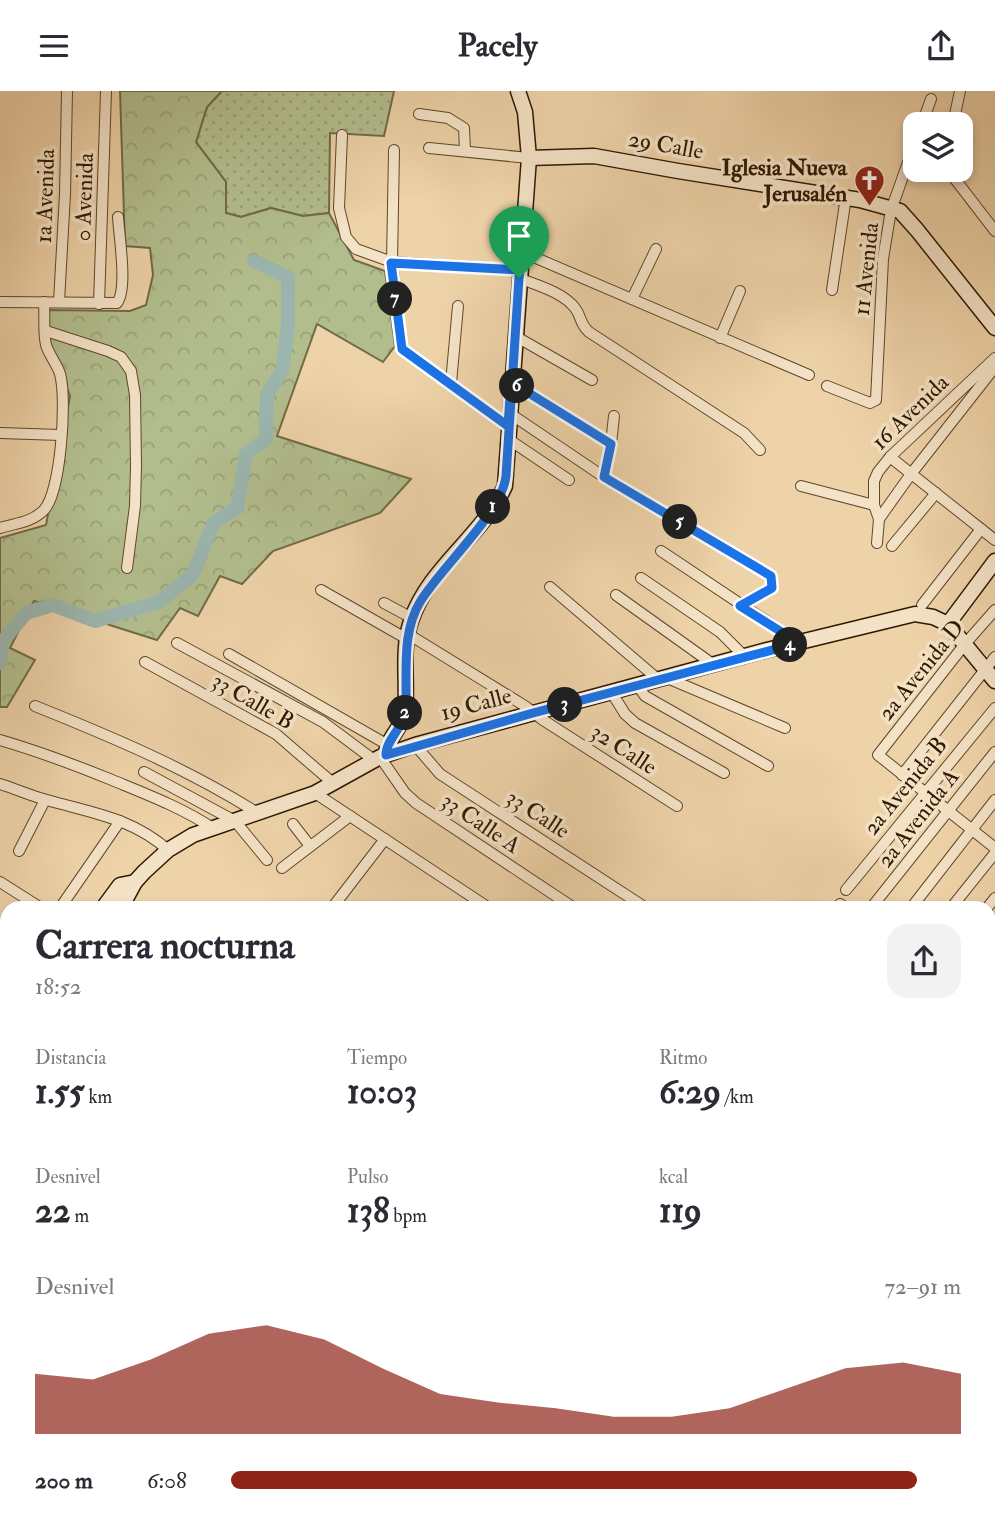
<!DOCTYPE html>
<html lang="es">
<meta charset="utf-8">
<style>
:root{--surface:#fff;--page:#f2f2f3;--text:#2b2b33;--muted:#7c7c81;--accent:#8f2418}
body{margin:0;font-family:"IM FELL Double Pica",serif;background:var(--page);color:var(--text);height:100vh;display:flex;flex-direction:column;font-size:26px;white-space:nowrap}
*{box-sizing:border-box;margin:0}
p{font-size:23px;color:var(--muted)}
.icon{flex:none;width:38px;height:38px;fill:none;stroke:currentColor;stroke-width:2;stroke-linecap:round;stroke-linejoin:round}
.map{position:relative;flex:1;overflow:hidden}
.details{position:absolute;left:0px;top:810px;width:996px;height:621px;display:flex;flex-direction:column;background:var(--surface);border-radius:21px 21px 0 0;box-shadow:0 4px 10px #0003}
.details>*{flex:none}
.tools{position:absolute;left:903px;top:21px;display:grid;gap:14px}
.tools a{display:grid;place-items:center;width:70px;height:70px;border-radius:14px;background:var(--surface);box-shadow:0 4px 10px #0003;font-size:35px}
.pin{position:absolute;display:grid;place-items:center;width:60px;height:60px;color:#fff;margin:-72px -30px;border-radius:50% 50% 50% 0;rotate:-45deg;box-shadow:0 0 7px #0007}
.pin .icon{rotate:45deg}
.km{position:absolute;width:35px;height:35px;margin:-18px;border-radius:50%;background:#222;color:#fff;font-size:19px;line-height:35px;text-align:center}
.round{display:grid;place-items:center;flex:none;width:74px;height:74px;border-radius:21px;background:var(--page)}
.headline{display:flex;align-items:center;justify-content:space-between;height:119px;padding:0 35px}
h1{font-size:38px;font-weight:700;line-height:52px}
.figures{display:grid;grid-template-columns:repeat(3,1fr);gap:10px;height:119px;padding:7px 35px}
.figures div{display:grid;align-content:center}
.figures b{font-size:35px;font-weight:700}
.figures small{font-size:19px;font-weight:400}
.figures p{font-size:19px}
.chart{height:196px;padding:14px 35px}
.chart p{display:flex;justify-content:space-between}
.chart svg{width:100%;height:126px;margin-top:7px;fill:var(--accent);opacity:.7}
ul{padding:0 35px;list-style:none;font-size:23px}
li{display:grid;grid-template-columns:112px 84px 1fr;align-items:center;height:52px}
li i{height:18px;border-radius:9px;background:var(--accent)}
header{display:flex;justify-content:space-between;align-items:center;height:91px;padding:0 35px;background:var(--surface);font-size:32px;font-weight:700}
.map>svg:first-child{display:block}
.grass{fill:url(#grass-dots);stroke:#706b47;stroke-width:2}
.forest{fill:url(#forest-crowns);stroke:#706b47;stroke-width:2}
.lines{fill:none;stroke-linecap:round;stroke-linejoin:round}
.river{stroke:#9bb6af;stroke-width:14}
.street-casing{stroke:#5e472b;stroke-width:12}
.secondary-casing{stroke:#2e1901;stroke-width:17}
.street{stroke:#f4e2c6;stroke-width:10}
.secondary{stroke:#f4e2c6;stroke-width:14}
.route-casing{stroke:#fff;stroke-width:14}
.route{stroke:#1a73e8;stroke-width:9}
.labels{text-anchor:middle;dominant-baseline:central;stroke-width:7;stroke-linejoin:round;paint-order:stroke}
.street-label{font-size:23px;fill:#2e1901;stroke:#f4e2c6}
.poi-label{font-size:23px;font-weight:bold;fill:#2e1901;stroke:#f4e2c6;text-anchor:end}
</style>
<header><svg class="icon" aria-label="menu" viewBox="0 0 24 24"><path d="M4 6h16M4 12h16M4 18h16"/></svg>Pacely<svg class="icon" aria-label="share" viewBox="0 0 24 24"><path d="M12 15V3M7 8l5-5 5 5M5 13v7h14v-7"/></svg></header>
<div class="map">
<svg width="995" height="1431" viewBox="0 0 995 1431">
<defs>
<pattern id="grass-dots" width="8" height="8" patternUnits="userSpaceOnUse" patternTransform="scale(1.75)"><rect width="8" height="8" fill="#b2bd8d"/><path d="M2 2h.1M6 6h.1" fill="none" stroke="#99a278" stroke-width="1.8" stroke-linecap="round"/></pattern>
<pattern id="forest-crowns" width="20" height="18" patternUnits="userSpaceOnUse" patternTransform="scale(1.75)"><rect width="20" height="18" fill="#b2bd8d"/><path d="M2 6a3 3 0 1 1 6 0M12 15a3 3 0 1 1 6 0" fill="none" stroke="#99a278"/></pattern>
</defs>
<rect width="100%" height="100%" fill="#eed2a8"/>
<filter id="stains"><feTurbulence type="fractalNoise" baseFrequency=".00286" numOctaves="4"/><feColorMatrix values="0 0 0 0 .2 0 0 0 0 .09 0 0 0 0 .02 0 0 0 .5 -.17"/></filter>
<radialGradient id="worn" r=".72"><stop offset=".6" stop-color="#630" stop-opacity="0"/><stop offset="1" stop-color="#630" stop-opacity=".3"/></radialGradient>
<path class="grass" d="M222,0H394L384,45L330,42L329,122L303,125L271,117L241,126L226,122V91L196,51L207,16Z"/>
<path class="forest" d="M120,0H222L207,16L196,51L226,91V122L241,126L271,117L303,125L329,122L354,169L385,180L395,255L383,271L317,233L277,345L411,388L380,422L273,460L242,493L220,485L198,525L180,517L157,549L34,510L10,557L35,569L7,616H0V447L46,434L70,305L50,253L47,219L130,220L146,214L153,184L150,157L125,155Z"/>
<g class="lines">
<path class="river" d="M0,572L2,551L26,522L53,514L95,530L159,511L193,483L214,431L237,417L246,363L266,348L267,304L282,279L288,235V186L254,170"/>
<defs>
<g id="street">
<path d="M419,23L448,27L464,37L465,60"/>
<path d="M922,33L931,8"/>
<path d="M953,33L960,0"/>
<path d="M342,44L339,117L346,146L356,158L392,171L520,179"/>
<path d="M429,57L529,67"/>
<path d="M394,59L392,171L402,258L508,335"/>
<path d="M948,79L995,140"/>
<path d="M522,161L809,284"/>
<path d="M519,187C536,194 563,201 575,217C582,226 579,232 589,241L744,342L760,359"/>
<path d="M832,199L846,106"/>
<path d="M632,208L656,158"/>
<path d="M0,211L117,212C128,198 119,145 118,126"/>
<path d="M59,211L65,103L67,0"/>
<path d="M99,213L106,0"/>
<path d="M46,240L108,260L121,266L131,280L135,304L136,375L135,415L127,477"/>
<path d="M515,245L592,289"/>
<path d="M720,247L740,200"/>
<path d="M511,291L611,353"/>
<path d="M451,292L458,215"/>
<path d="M827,295L870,312L876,309L883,168L891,119L915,52"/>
<path d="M509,322L604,386L771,485L772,497L740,515"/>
<path d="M0,342L61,344"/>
<path d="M508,348L569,389"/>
<path d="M890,366L995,449"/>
<path d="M604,386L611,353L614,325"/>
<path d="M801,395L874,414"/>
<path d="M879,428L911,383L995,276"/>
<path d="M0,437C16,432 31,432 44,419C61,401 67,307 60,283C57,273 49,264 46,254C43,241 45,225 44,211"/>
<path d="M877,452L879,428L874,414V390L878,381L890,366L995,267"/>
<path d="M892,455L936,402"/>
<path d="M661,460L799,552"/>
<path d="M641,487L720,541L744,565"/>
<path d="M550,496L660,590"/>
<path d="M321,499L407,548"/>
<path d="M616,504L714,574"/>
<path d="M384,512L412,527"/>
<path d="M922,514L981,438"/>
<path d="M995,519L965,553L878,664L995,757"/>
<path d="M408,543L525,615L543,629L677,715"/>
<path d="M177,552L323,631L374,669"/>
<path d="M229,563L388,654"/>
<path d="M145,571L276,643L334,693"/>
<path d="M667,587L785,637"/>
<path d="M638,595L645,605L768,675"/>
<path d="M612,602L625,623L635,632L724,682"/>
<path d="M35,615C112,646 186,677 256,721"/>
<path d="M0,649C38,660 75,674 112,689C146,703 183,717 214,738"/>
<path d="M415,654L440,683L646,817"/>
<path d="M380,666L405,702L416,712L574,817"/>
<path d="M144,681L235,730L267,769"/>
<path d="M902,684L995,566"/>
<path d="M0,693C16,698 31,705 47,709C92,722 132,727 168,759"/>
<path d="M315,702L489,817"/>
<path d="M293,733L310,755"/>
<path d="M19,760L45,709"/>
<path d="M282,777L350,725"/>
<path d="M0,791L41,817"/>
<path d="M846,799L995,617"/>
<path d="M840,813L846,817"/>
<path d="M60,817L120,730"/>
<path d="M332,817L385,748"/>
<path d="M871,817L995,661"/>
<path d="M911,817L995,709"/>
<path d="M951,817L995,762"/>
<path d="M987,817L995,807"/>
<path d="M989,864L995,856"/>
<path d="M989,912L995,904"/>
<path d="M989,926L995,931"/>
<path d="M989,959L995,951"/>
<path d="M989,1013L995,1005"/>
<path d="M989,1028L995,1020"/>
<path d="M989,1079L995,1071"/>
<path d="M989,1100L995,1105"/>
<path d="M989,1125L995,1117"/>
<path d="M989,1173L995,1165"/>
<path d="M989,1248L995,1253"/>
<path d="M989,1325L995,1330"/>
<path d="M989,1375L995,1371"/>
<path d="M831,1424L840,1431"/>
<path d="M661,1431L666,1424"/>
<path d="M674,1431L679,1424"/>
<path d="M757,1431L762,1424"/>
<path d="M906,1431L913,1424"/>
</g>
<g id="secondary">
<path d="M529,67L594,65L678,80L860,109L900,120L917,139L995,237"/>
<path d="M948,533L995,470"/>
<path d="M386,664C386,648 403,636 405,621C408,591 401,559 411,530C428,477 483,445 505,395L529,67L525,21L518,0"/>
<path d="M103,817L120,794L135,791"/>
<path d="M121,817L135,791L144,781L168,759L193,744L315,702L380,666L415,654L767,559L915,523L933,526L948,533L995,590"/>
<path d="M0,1001L7,996"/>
<path d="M0,1045L7,1025"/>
<path d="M0,1236L7,1215"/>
<path d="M0,1352V1374"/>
<path d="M0,1383L1,1390L7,1398"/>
<path d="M57,1424L60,1431"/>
</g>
</defs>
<use href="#street" class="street-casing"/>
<use href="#secondary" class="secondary-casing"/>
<use href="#street" class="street"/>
<use href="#secondary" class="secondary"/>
</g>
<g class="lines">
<defs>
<path id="route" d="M519,187L506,385C502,422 441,476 420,511C405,536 406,566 406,594C406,604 407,616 404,626C400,639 386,650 386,664L533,622L799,552L740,515L772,497L771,485L604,386L611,353L511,291L508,335L402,258L391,172L520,179L519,187"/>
</defs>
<use href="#route" class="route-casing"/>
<use href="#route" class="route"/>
</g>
<defs>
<symbol id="church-pin" viewBox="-11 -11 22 30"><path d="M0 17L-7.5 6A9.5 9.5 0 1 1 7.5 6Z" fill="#8f2418" stroke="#f4e2c6"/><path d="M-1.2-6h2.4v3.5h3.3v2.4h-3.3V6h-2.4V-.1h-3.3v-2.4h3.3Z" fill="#fff"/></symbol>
</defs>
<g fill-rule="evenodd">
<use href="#church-pin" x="852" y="72" width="35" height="47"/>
</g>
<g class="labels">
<g class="street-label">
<text transform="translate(666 54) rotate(10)">29 Calle</text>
<text transform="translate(45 105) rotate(-88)">1a Avenida</text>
<text transform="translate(84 106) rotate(-88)">0 Avenida</text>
<text transform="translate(866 178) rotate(-84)">11 Avenida</text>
<text transform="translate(910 321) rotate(-44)">16 Avenida</text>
<text transform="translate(921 579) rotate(-51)">2a Avenida D</text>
<text transform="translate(253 610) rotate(30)">33 Calle B</text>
<text transform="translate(476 613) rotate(-15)">19 Calle</text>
<text transform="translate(624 658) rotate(33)">32 Calle</text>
<text transform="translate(905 695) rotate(-51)">2a Avenida B</text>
<text transform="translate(538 723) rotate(33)">33 Calle</text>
<text transform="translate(918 727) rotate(-52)">2a Avenida A</text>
<text transform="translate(481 732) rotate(34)">33 Calle A</text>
</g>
<g class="poi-label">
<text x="847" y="76">Iglesia Nueva<tspan x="847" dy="26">Jerusalén</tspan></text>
</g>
</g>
<rect width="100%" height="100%" filter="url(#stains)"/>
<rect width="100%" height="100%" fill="url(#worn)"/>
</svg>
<div class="tools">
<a><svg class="icon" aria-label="layers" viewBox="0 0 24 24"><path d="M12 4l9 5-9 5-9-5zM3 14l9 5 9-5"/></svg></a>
</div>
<div class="pin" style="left:519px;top:187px;background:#1e9e55"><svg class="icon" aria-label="arrive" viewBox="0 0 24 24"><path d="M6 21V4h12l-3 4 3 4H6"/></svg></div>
<b class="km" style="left:493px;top:416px">1</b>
<b class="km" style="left:405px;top:622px">2</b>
<b class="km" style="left:565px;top:614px">3</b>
<b class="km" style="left:790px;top:554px">4</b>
<b class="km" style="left:680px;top:431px">5</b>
<b class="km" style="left:517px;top:295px">6</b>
<b class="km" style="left:395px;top:208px">7</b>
<section class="details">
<div class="headline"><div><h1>Carrera nocturna</h1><p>18:52</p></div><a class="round"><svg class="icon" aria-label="share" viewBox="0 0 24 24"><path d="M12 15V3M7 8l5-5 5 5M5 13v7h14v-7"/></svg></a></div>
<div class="figures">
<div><p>Distancia</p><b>1.55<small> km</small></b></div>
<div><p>Tiempo</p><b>10:03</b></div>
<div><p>Ritmo</p><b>6:29<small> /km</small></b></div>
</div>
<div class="figures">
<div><p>Desnivel</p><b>22<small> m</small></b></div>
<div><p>Pulso</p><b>138<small> bpm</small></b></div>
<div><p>kcal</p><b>119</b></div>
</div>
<div class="chart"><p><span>Desnivel</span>72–91 m</p>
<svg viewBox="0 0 160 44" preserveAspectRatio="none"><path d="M0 44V23L10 25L20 18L30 9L40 6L50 11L60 21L70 30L80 33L90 35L100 38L110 38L120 35L130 28L140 21L150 19L160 23V44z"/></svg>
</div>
<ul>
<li><b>200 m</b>6:08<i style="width:94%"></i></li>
</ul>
</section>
</div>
